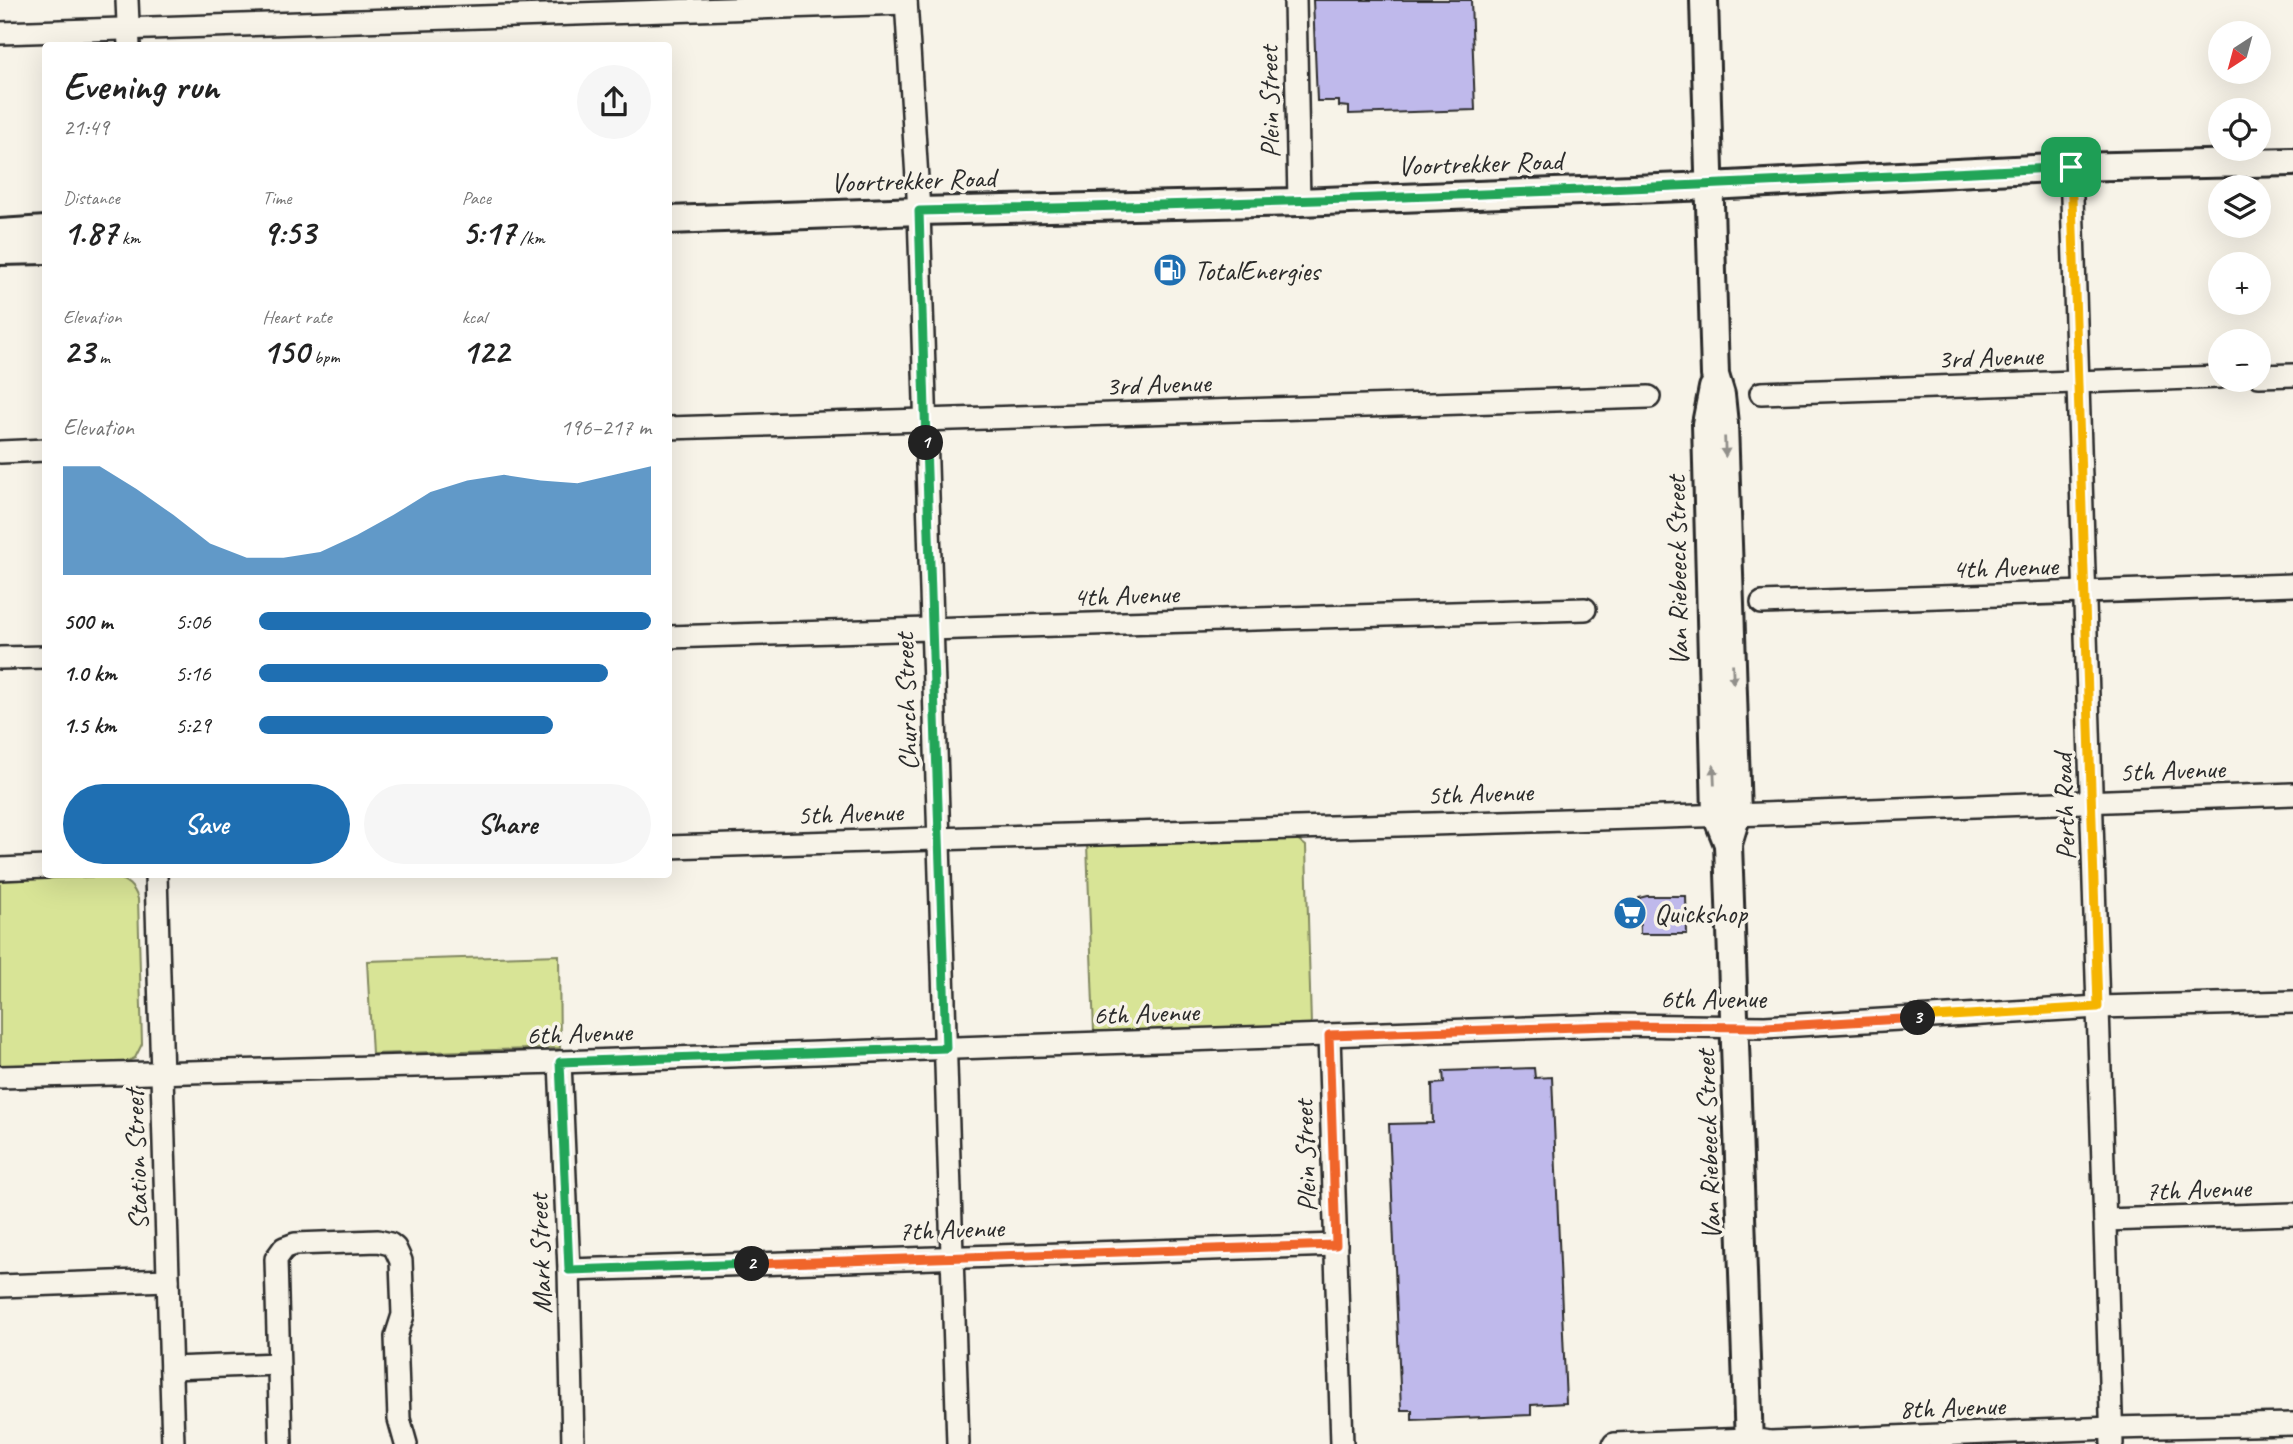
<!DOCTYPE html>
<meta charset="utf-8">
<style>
:root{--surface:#fff;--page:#f6f6f6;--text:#222;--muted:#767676;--accent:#1f6fb2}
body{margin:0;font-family:Caveat,sans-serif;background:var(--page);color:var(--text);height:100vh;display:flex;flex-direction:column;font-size:26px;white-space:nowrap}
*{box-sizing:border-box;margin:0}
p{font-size:23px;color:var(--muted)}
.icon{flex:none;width:38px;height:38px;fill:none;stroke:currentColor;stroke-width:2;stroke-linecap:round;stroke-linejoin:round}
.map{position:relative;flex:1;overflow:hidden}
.side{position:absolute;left:42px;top:42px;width:630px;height:836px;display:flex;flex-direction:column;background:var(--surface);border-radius:7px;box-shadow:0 7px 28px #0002}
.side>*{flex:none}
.needle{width:46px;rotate:216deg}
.controls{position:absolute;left:2208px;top:21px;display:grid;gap:14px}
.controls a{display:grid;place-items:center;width:63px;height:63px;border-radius:50%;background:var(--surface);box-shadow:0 7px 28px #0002;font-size:35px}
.pin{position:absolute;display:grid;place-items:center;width:60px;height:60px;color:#fff;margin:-30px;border-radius:14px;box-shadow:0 4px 10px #0006}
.km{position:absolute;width:35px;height:35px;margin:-18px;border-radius:50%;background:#222;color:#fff;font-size:19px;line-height:35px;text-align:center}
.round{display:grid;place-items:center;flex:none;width:74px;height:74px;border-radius:37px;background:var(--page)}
.overview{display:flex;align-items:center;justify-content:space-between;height:119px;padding:0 21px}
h1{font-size:38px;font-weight:600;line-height:52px}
.stats{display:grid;grid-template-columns:repeat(3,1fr);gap:10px;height:119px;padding:7px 21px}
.stats div{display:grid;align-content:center}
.stats b{font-size:35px;font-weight:600}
.stats small{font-size:19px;font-weight:400}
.stats p{font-size:19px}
.chart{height:196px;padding:14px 21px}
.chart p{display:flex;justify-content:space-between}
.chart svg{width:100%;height:126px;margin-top:7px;fill:var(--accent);opacity:.7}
.button{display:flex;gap:14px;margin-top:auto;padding:14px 21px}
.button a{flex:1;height:80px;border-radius:42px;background:var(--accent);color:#fff;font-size:28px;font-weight:600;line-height:80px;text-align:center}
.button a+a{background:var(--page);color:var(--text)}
ul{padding:0 21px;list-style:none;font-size:23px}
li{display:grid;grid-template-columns:112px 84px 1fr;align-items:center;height:52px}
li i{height:18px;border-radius:9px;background:var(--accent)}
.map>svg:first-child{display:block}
.green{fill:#d8e496;stroke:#828860;stroke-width:2}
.building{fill:#bfb9eb;stroke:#2b2b2b;stroke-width:2}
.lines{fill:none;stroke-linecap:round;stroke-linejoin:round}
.minor-casing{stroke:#2b2b2b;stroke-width:26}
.major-casing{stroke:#2b2b2b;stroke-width:32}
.minor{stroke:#f7f3e8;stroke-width:21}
.major{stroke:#f7f3e8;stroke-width:26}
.oneway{fill:#918f8a}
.split-1-casing{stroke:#fff;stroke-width:14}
.split-2-casing{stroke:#fff;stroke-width:14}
.split-3-casing{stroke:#fff;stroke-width:14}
.split-4-casing{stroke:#fff;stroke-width:14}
.split-1{stroke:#22a559;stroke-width:9}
.split-2{stroke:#22a559;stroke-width:9}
.split-3{stroke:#f0652b;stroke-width:9}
.split-4{stroke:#f5b400;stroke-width:9}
.labels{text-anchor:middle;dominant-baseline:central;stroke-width:7;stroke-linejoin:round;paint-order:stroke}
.street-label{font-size:28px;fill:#2b2b2b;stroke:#f7f3e8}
.poi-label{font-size:28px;fill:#2b2b2b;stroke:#f7f3e8;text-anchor:start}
</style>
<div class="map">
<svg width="2293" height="1444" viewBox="0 0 2293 1444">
<rect width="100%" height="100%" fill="#f7f3e8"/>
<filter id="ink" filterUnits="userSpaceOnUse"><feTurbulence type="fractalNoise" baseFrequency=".0143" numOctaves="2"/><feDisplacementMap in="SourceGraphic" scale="14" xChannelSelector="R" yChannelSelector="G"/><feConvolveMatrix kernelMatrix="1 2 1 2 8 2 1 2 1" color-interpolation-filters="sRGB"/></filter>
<g filter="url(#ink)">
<g class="green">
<path d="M1296,838L1306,846L1311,1025L1094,1032L1087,844Z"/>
<path d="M114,876C127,881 134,886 138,899L142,1044L135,1058L116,1066L0,1070V880Z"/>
<path d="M559,955L560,1048L372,1054L367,961Z"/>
</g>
<g class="building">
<path d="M1313,0H1471L1475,110L1349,114V107L1339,106V101H1317Z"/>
<path d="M1647,896H1686L1687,934H1640L1639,898Z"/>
<path d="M1534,1068L1535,1078L1552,1077L1566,1403L1531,1405V1415L1412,1420V1410H1401L1389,1124L1433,1123L1432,1084L1444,1083L1443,1071Z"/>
</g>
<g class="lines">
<defs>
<g id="minor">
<path d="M127,0L129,46"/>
<path d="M906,0L919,211L958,1444"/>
<path d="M1295,0L1299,202"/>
<path d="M0,33L906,3"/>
<path d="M2071,167L2112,1444"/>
<path d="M2259,376L2293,375"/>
<path d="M1761,393L2221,377"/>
<path d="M668,428L1649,397"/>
<path d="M0,452L46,450"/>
<path d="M1762,603L2293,585"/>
<path d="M668,637L1585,609"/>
<path d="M0,658L46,657"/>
<path d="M668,847L1763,814L2293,794"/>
<path d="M0,869L46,867"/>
<path d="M156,875L173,1444"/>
<path d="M1329,1035L1342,1444"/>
<path d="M560,1062L569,1270L573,1444"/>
<path d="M0,1077L560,1062L1611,1025L1765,1027L2098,1007L2293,1002"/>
<path d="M2105,1220L2293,1214"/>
<path d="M569,1270L1336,1245"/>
<path d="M0,1286L168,1280"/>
<path d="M171,1368L278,1364"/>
<path d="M281,1444L276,1259L284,1248L295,1244L378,1241L390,1244L395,1248L401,1261L403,1315L396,1337L399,1419L406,1444"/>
<path d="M1614,1444L1749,1439L1770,1442L2112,1428L2293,1424"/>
</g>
<g id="major">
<path d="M1704,0L1715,375L1721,395L1724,424L1737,814L1728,844L1749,1444"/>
<path d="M668,220L919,211L1299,202L1710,186L2071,167L2293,162"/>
<path d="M0,233L46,230"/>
<path d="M0,251L46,250"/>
<path d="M1713,388L1706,424L1716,814L1728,844"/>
</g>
</defs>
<use href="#minor" class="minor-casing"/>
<use href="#major" class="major-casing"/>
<use href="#minor" class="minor"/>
<use href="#major" class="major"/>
</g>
<defs><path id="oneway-solid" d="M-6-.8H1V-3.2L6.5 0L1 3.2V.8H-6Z" transform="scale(1.75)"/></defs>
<g class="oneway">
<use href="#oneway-solid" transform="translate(1725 447) rotate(88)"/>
<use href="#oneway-solid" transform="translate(1733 674) rotate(88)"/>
<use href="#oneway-solid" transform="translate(1714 775) rotate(-92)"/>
</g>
</g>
<g class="lines" filter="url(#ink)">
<defs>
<path id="split-1" d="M926,443L919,211C1303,203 1687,187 2071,167"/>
<path id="split-2" d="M752,1264L569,1270L560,1062L946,1048L926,443"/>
<path id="split-3" d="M752,1264L1336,1245L1329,1035L1611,1026L1765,1027L1918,1018"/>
<path id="split-4" d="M1918,1018L2098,1007L2071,167"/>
</defs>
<use href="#split-1" class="split-1-casing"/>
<use href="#split-2" class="split-2-casing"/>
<use href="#split-3" class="split-3-casing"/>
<use href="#split-4" class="split-4-casing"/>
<use href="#split-1" class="split-1"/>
<use href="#split-2" class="split-2"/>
<use href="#split-3" class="split-3"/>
<use href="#split-4" class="split-4"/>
</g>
<defs>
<symbol id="fuel-disc" viewBox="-11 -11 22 22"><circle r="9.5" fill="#1f6fb2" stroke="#f7f3e8"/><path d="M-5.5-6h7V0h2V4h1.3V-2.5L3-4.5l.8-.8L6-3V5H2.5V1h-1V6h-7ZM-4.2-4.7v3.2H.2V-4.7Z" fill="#fff"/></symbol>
<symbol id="supermarket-disc" viewBox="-11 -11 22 22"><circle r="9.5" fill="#1f6fb2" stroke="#f7f3e8"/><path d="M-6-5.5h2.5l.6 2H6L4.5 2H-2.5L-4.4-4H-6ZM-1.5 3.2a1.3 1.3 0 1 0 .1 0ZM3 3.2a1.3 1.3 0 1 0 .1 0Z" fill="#fff"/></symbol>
</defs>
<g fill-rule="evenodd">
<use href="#fuel-disc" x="1151" y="251" width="38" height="38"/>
<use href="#supermarket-disc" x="1611" y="894" width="38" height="38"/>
</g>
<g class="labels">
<g class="street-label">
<text transform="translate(1269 102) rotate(-91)">Plein Street</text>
<text transform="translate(1480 163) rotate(-2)">Voortrekker Road</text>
<text transform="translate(913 180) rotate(-2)">Voortrekker Road</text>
<text transform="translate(1990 357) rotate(-2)">3rd Avenue</text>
<text transform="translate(1158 384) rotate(-2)">3rd Avenue</text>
<text transform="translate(2005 567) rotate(-2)">4th Avenue</text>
<text transform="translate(1677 571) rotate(-91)">Van Riebeeck Street</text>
<text transform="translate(1126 595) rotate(-2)">4th Avenue</text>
<text transform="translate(906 702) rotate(-92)">Church Street</text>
<text transform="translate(2172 770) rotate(-2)">5th Avenue</text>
<text transform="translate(1480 793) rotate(-2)">5th Avenue</text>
<text transform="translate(2064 807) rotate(-92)">Perth Road</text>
<text transform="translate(850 813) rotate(-2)">5th Avenue</text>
<text x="1713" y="998">6th Avenue</text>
<text transform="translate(1146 1013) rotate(-2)">6th Avenue</text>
<text transform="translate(579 1033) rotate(-2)">6th Avenue</text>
<text transform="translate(1708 1145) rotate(-92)">Van Riebeeck Street</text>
<text transform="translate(1305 1156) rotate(-92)">Plein Street</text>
<text transform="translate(136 1160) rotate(-92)">Station Street</text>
<text transform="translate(2198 1189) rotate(-2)">7th Avenue</text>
<text transform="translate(951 1229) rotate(-2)">7th Avenue</text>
<text transform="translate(540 1254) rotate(-92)">Mark Street</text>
<text transform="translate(1952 1407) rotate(-2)">8th Avenue</text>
</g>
<g class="poi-label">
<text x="1194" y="270">TotalEnergies</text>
<text x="1654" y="913">Quickshop</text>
</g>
</g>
</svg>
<div class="controls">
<a><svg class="needle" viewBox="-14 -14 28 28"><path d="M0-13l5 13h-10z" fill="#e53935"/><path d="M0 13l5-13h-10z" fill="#767676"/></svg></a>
<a><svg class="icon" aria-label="locate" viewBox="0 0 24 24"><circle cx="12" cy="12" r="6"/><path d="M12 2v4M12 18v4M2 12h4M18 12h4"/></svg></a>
<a><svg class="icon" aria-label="layers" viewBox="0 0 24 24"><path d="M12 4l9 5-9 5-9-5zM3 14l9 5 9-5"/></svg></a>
<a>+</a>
<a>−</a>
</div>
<div class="pin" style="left:2071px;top:167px;background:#1e9e55"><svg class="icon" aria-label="arrive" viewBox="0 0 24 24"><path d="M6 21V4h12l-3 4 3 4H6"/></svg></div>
<b class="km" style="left:926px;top:443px">1</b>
<b class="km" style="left:752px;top:1264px">2</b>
<b class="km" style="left:1918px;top:1018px">3</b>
<section class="side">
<div class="overview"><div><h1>Evening run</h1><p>21:49</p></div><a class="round"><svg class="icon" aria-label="share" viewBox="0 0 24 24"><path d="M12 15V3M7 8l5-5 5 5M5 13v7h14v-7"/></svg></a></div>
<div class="stats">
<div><p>Distance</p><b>1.87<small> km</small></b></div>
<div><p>Time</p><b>9:53</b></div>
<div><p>Pace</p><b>5:17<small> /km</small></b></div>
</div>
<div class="stats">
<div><p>Elevation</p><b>23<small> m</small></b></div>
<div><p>Heart rate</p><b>150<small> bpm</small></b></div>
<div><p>kcal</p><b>122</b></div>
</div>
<div class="chart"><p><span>Elevation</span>196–217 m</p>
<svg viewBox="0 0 160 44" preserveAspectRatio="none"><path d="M0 44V6L10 6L20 14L30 23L40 33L50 38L60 38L70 36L80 30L90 23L100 15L110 11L120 9L130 11L140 12L150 9L160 6V44z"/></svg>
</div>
<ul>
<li><b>500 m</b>5:06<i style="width:100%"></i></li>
<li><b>1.0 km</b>5:16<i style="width:89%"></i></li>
<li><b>1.5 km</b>5:29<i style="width:75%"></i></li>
</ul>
<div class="button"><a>Save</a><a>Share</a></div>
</section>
</div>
